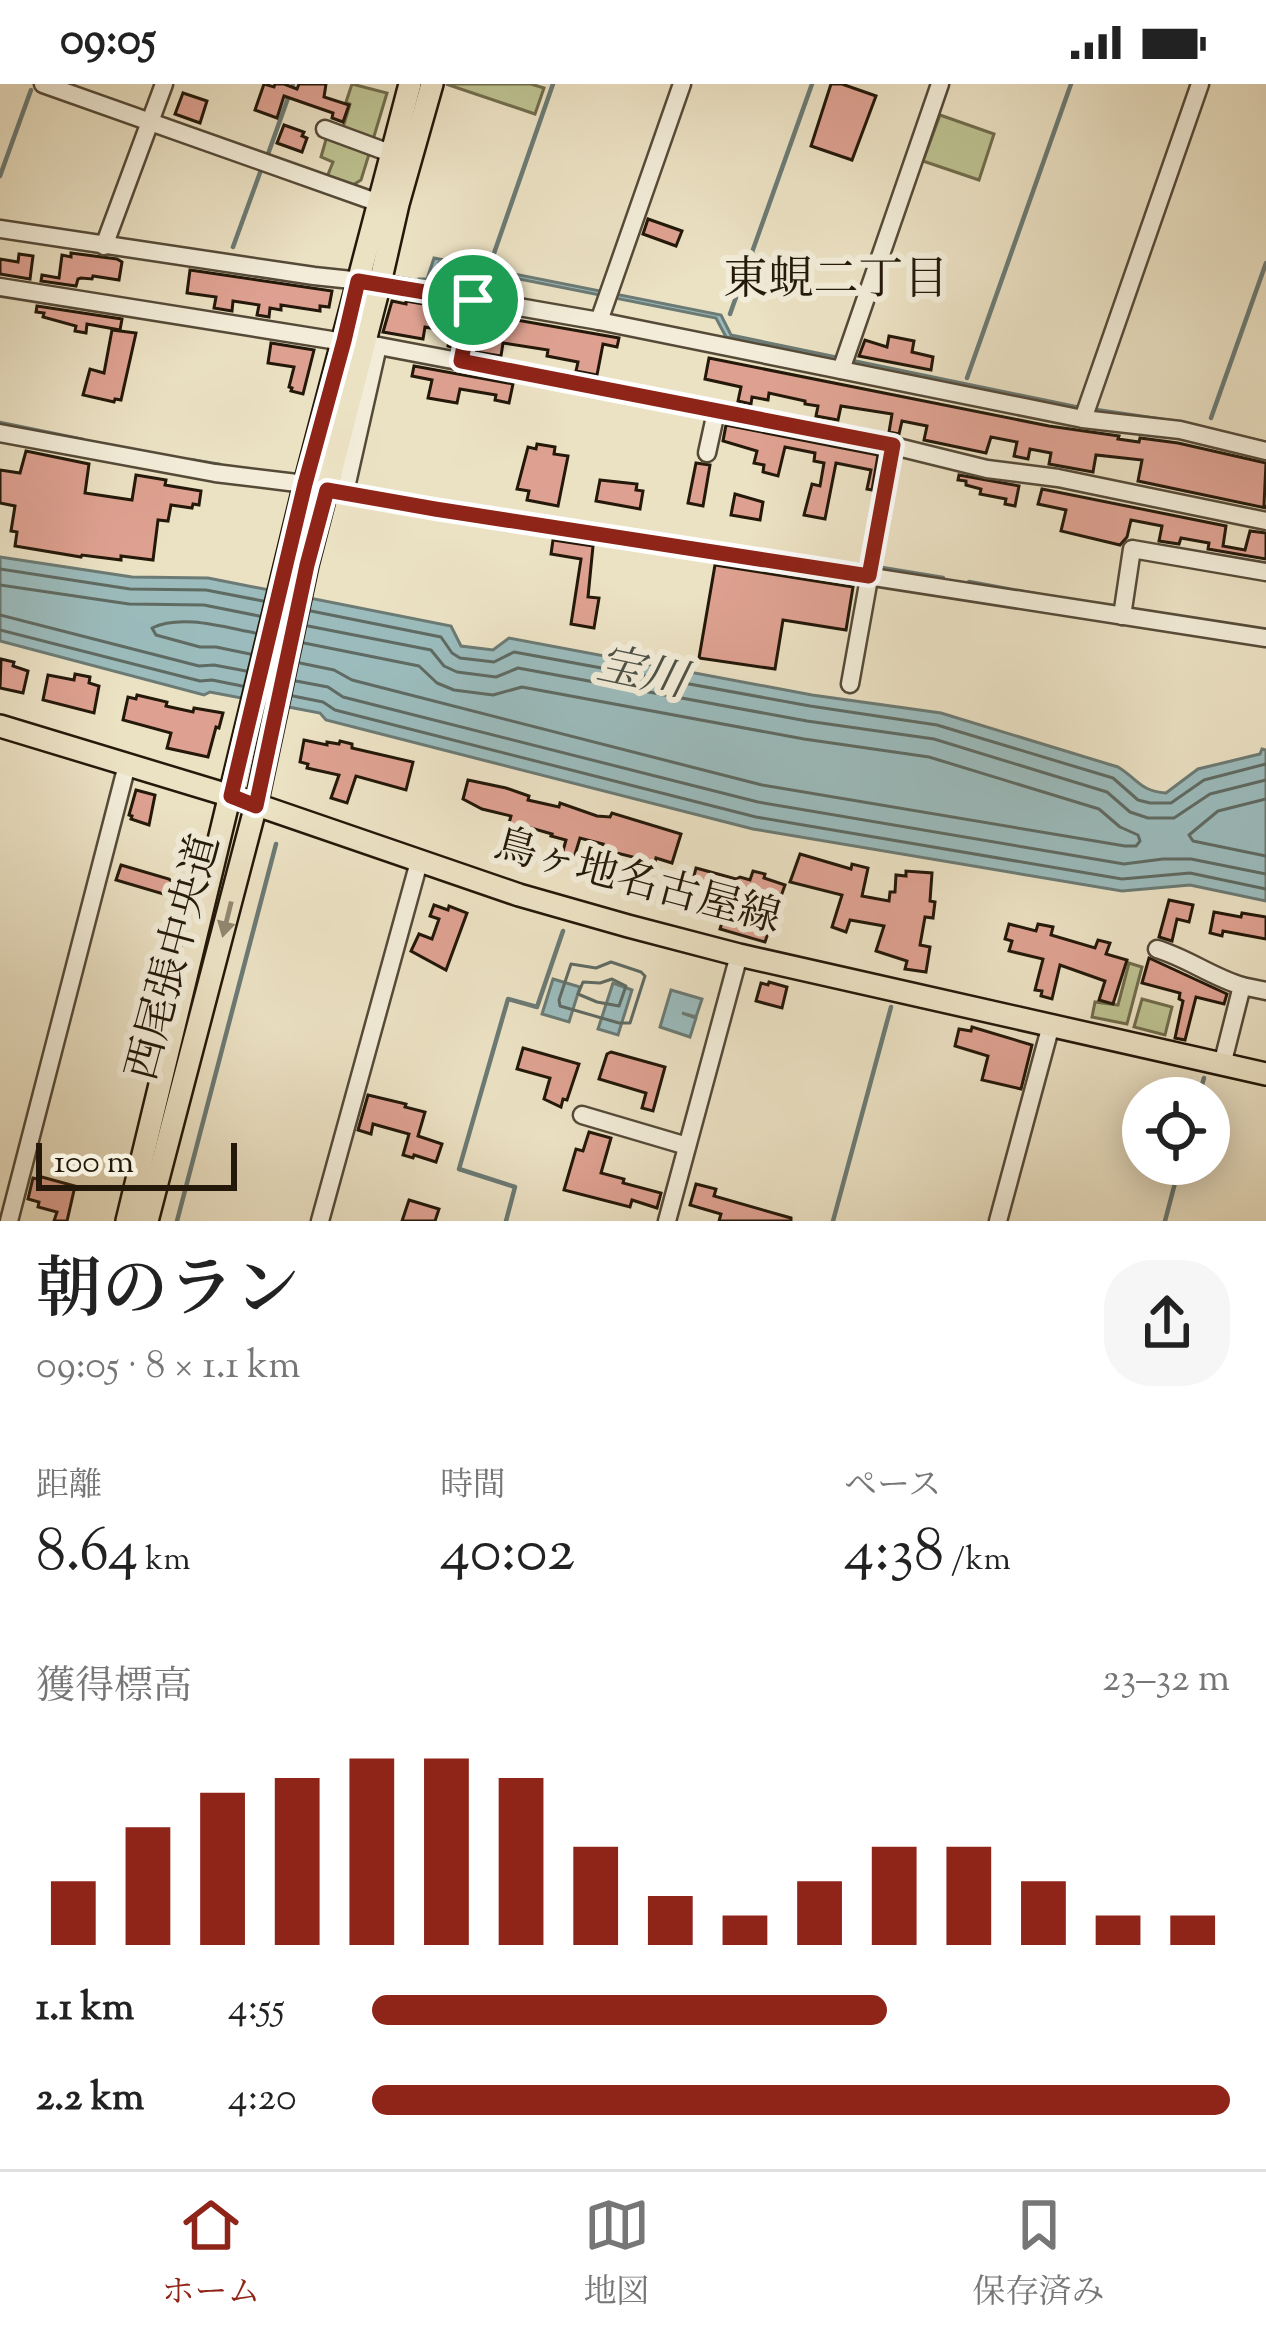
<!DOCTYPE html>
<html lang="ja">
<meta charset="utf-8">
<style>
:root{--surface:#fff;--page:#f6f6f6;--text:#222;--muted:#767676;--line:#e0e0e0;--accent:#8f2418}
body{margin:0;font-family:"Sorts Mill Goudy","Noto Serif JP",serif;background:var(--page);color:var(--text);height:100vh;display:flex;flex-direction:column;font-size:45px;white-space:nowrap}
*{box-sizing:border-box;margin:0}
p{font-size:39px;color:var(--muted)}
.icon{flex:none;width:66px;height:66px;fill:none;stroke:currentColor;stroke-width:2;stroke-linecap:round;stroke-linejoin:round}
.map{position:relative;height:1137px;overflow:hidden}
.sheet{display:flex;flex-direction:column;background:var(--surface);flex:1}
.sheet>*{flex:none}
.controls{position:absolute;left:1122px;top:993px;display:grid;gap:24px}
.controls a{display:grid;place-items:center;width:108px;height:108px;border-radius:50%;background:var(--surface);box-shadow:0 6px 30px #0003;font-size:60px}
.scale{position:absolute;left:36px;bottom:30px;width:201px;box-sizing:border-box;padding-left:12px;border:6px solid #231809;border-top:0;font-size:33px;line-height:42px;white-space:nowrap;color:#231809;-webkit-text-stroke:9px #f2ecd8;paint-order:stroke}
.pin{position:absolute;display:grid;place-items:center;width:102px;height:102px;color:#fff;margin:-51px;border:6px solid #fff;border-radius:50%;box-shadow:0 3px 12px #0007}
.round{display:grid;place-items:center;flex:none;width:126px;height:126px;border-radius:48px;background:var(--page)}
.head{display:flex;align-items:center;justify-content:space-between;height:204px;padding:0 36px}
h1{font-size:66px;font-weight:600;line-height:90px}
.metrics{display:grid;grid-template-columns:repeat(3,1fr);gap:18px;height:204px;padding:12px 36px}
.metrics div{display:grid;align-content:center}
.metrics b{font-size:60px;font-weight:600}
.metrics small{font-size:33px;font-weight:400}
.metrics p{font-size:33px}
.chart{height:336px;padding:24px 36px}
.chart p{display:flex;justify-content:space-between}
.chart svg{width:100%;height:216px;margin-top:12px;stroke:var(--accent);stroke-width:6}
ul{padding:0 36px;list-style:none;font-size:39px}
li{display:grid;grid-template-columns:192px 144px 1fr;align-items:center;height:90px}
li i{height:30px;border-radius:15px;background:var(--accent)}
.status{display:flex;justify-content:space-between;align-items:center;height:84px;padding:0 60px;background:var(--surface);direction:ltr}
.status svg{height:33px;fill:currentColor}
.menu{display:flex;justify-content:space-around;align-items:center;height:168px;border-top:3px solid var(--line);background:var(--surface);font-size:33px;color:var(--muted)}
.menu a{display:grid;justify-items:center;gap:6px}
.menu .selected{color:var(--accent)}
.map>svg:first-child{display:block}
.green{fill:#bdc190;stroke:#706c4c;stroke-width:3}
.water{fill:#9bbbbc;stroke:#6b7a74;stroke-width:3}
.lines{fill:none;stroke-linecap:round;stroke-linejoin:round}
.shore{stroke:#5f6a62;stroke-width:3}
.stream{stroke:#6b7a74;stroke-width:4.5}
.building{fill:#dea191;stroke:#231809;stroke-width:3}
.minor-casing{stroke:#554a38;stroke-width:21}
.major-casing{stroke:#231809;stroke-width:26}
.minor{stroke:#f2ecd8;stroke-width:16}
.major{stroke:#ebe1c3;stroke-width:21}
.oneway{fill:#91876f}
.route-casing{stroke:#fff;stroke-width:24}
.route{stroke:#8f2418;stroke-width:15}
.labels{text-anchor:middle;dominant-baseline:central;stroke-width:12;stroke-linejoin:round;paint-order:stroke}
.street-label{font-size:42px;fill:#231809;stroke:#f2ecd8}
.neighbourhood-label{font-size:45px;fill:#231809;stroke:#f2ecd8}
.water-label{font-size:45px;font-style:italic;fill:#4d5148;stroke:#f2ecd8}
</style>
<div class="status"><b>09:05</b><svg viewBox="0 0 49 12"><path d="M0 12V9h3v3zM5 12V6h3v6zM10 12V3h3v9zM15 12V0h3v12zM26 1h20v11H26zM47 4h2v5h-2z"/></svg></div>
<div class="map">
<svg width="1266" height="1137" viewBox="0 0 1266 1137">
<rect width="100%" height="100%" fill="#ebe1c3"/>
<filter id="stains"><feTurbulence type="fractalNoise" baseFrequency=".00167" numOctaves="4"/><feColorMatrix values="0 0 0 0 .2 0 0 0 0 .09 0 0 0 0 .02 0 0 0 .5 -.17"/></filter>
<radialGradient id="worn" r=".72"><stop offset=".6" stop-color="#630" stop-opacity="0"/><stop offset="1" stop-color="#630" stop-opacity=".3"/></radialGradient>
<g class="green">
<path d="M352,0L387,9L372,59L342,47L350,20L346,18Z"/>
<path d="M446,0H531L544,4L535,30Z"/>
<path d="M940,31L994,50L979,96L923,77Z"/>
<path d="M327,52L370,67L361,96L351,102L327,93L333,78L321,73Z"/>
<path d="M1129,879L1142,883L1127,940L1092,933L1095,918L1118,921Z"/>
<path d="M1142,915L1172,923L1165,951L1134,943Z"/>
</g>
<g class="water">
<path d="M434,174L721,231L731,251L1074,322L1182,338L1266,358V362L1074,327L726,253L716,234L439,179L432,202L419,200V195H427Z"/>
<path d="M0,473L132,493L208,494L451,542L461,562L493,566L509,554L812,611L941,629L1118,683C1139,696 1140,707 1166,709L1198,685L1260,670L1262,665L1266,666V817L1190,801L1122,807L753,745L326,636L320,629L210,608L204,611L0,557Z"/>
<path d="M553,895L580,903L569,938L542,930Z"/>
<path d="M613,899L632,906L618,951L598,945Z"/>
<path d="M671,906L702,915L696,933L682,929L696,934L690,953L660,943Z"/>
</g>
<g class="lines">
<g class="shore">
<path d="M0,485L130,505L206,506L263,517"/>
<path d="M0,501L129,520L204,521L259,532"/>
<path d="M311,527L441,553L452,569L460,574L494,578L514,568L810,622L937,641L1113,694L1138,716L1150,719H1171L1204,696L1266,680"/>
<path d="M0,531L199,582L214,581L246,587"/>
<path d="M308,542L431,566L444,582L457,588L496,593L518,584L807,637L934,655L1107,708L1130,728L1148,734H1174L1210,710L1266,696"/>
<path d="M0,546L200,597L212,596L242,602"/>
<path d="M250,570L216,563H200L156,551L152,544C181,530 223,543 255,549"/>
<path d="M300,579L334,586L352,596L762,701L1125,762H1136L1140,757L1138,751L1120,743L1099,725L929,673L804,655L522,603L493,611L454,606L437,599L419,582L304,559"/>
<path d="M296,597L328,603L343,613L758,718L1124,780L1163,775H1191L1266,790"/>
<path d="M293,612L323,618L335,626L756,733L1122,795L1190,789L1266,805"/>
<path d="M1266,715L1218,727L1189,751L1193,757L1266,772"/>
<path d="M611,878L641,888L645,892L630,939H619L560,922L559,916L571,880L596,884Z"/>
<path d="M612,895L626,902L619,922L597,918L578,910L583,898L600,899Z"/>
</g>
<g class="stream">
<path d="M268,70L293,0"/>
<path d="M0,92L31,6"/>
<path d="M233,163L261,86"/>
<path d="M492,175L553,0"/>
<path d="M730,230L812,0"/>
<path d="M967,294L1071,0"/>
<path d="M1211,334L1266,179"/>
<path d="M0,339L83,356"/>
<path d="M190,376L220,381"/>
<path d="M355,403L508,428"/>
<path d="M519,429L539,433"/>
<path d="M578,439L613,444"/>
<path d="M626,446L701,457"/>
<path d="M780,470L803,474"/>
<path d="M821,477L861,481"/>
<path d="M882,484L943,494"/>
<path d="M969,498L1040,511"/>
<path d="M1198,1014L1204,994"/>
<path d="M177,1137L276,760"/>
<path d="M506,1137L515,1103L459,1085L508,915L537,923L563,847"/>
<path d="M833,1137L891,923"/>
<path d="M1165,1137L1180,1080"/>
</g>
</g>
<g class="building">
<path d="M264,0L274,3L275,0H284L297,5L299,0H326L324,13L349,21L343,38L332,34L333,29L284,12L277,34L255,26Z"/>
<path d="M831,0H842L876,12L852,76L811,62Z"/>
<path d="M183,9L207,17L200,39L175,30Z"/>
<path d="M284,41L304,48L302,52L307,54L302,68L277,59Z"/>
<path d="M648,135L682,147L676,162L643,150Z"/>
<path d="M71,169L117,175L122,178L119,196L93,192L92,195L81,194L78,195L76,202L41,197L42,191L59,194L62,171L71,173Z"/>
<path d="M19,170L33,172L30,195L0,190V175L18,178Z"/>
<path d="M190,186L332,207L329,223L320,222V227L281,221V226L270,224L269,233L257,231L259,221L233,217L232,227L214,224L216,213L187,209Z"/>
<path d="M392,217L406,220V217L458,226L451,263L448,262L451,248L425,243L423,255L383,248Z"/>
<path d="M37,222L122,235L120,246L87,240L86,249L75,247L76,242L43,233L44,229L36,228Z"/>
<path d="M483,230L619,254L617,263L603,260L597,291L576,287L578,278L547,272L548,266L503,259L501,272L476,268Z"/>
<path d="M112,246L136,249L121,316L115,315L114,318L83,311L90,285L104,289Z"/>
<path d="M889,252L914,257L912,268L933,273L931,286L859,272L865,256L887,263Z"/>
<path d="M271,259L314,266L303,310L291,307L292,304L289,303L294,283L268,279Z"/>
<path d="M709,274L1049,342L1119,352L1118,355L1139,358L1140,354L1178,359L1266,379L1264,421L1266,424L1138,397L1142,376L1096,371L1093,388L1049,380L1051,369L1030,365L1028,375L1014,372L1017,358L991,353L986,369L924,356L927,342L902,337L899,350L889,348L892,330L841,322L838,336L816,332L818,322L805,320V317L769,309L768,316L752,313L751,320L738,317L741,303L705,295Z"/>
<path d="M414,282L513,300L509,319L495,316L496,311L460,305L457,319L428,314L432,296L412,292Z"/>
<path d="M726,341L878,371L872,406L867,405L871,386L836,379L825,435L804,431L812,400L820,402L824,379L814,377L815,369L785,363L778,392L763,388L764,381L754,379L757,367L723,357Z"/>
<path d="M537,360L555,363L554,370L568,372L558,422L527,416L529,407L517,405L528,363L536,365Z"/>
<path d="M26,367L89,380L85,409L132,416L136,391L166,396L165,401L201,407L199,421L193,420L192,424L171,421L168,437L158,436L153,476L121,472V476L82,471L81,473L15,462L17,448L11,447L15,422L0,419V386L20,389Z"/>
<path d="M696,379L710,381L703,422L688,419Z"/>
<path d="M959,391L1019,402L1015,422L1005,420L1006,415L980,410L981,405L966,401V397L958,396Z"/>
<path d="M600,396L637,400L636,406L643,407L640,425L596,417Z"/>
<path d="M1042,405L1226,442L1223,462L1245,466L1250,447L1266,449V475L1208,465L1209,459L1181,454L1179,460L1159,457L1162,442L1131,436L1127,453L1120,461L1061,447L1066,426L1038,420Z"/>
<path d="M735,410L763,418L760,436L731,431Z"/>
<path d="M553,456L593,462L588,513L599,514L594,544L571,540L581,475L551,470Z"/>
<path d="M715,481L853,503L846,546L783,536L775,585L699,574Z"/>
<path d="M1,575L14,578L13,582L28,587L23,609L0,604Z"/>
<path d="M75,590L90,593L89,599L99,602L94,629L43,616L48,591L74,596Z"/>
<path d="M137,611L167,618L166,622L193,628L194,624L223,629L219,644L216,643L208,673L167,664L171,649L123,636L128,613L136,615Z"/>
<path d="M304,656L327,661V658L339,660L340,657L352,660V664L413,678L406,706L356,692L347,719L331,714L339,691L307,684L308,680L300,678Z"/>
<path d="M468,696L506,704L529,712L528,716L559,723L560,719L597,732L610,733L612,729L681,750L672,779L656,774L649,800L640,797L638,804L627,801L633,773L601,765L603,760L580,754L573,777L561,774L566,756L551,752L552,750L521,741L516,761L504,757L511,732L482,725L463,715Z"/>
<path d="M136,706L155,711L149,741L131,735L132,732L129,731Z"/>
<path d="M800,770L851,785L852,780L868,784L862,812L889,817L890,808H895L896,791L906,792V787L932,789L930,817L935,818L933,834L925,833L920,861L930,863L926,888L905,885L907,877L876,867L884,842L850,836L846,848L832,843L842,811L790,798Z"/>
<path d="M121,781L169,795L174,799L170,812L116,796Z"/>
<path d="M696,784L736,795L740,793L750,796L753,787L765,790L764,794L785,801L765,858L720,845L730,814L692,800Z"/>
<path d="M1169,816L1193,821L1189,838L1177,835L1172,857L1159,853Z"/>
<path d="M434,821L448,826L449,822L467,829L446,886L411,867L419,850L432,855L439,835L430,832Z"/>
<path d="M1214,828L1241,833L1242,829L1266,833V855L1223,847L1222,852L1210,849Z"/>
<path d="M1009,840L1036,847L1038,840L1053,843L1051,851L1095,864L1098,856L1110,859L1106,870L1127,876L1113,920L1099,916L1105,897L1060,881L1052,915L1041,912L1042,907L1035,906L1043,875L1009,867L1012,857L1005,855Z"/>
<path d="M1149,874L1227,910L1224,920L1196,913L1185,956L1175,954L1183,917L1179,915L1180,909L1142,899Z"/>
<path d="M769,898L787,903L782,924L756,917L761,899L768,901Z"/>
<path d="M972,943L1032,961L1021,1005L982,996L988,972L955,962L959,945L971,947Z"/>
<path d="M523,964L579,980L567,1016L563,1015L561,1023L544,1015L550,994L517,985Z"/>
<path d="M611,968L665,983L653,1027L642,1024L646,1009L599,995L607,970Z"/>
<path d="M368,1011L406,1020L405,1023L425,1028L418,1052L442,1060L436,1078L414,1071L413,1074L403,1071L409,1050L373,1040L371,1050L358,1046Z"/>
<path d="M589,1048L611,1054L601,1089L624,1095L623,1099L661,1109L657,1124L632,1116L630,1123L564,1106L576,1065L583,1067Z"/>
<path d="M38,1092L75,1102L67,1137H54L57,1128L38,1123L39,1118L28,1115L33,1094L37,1095Z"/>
<path d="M696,1100L716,1105L714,1112L791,1134V1137H719L721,1130L690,1121Z"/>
<path d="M409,1116L439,1125L435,1137H402Z"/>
</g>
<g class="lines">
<defs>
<g id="minor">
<path d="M43,0L379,119"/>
<path d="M325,45L390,69"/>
<path d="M0,145L314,192L380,199L599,237L1083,335L1180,346L1266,367"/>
<path d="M104,162L164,0"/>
<path d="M0,203L344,258"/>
<path d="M599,237L682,0"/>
<path d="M363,259L857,353L987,385L1058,394L1266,437"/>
<path d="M461,277L473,216"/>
<path d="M841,286L940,0"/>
<path d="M1083,335L1200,0"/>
<path d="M0,349L215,389L305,400"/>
<path d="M707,369L716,328"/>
<path d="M327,406L435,425L1266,554"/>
<path d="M345,408L378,262"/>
<path d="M1122,532L1132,465L1266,488"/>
<path d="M850,600L893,361"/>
<path d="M1157,865C1187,874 1212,893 1242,902"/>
<path d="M1222,981L1242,902L1266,907"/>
<path d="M582,1031L687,1062"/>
<path d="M9,1137L127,681"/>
<path d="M320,1137L419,778"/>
<path d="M667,1137L739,871"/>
<path d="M998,1137L1051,941"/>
</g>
<g id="major">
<path d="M0,642L231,712L519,811L628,842L739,871L1266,990"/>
<path d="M127,1137L305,400L410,0"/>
<path d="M147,1137L256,721L307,481L380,199L398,120L432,0"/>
</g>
</defs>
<use href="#minor" class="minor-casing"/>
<use href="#major" class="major-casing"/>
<use href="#minor" class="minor"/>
<use href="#major" class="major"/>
</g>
<defs><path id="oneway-solid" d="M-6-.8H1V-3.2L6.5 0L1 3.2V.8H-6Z" transform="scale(3)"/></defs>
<use class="oneway" href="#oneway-solid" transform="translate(227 835) rotate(104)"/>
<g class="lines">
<defs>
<path id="route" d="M358,197L473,216L461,277L893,361L869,492L435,425L327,406L307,481L256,722L231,712L305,400L344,257Z"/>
</defs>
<use href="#route" class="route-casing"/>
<use href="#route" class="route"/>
</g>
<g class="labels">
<g class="street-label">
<text transform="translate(637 800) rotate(15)">鳥ヶ地名古屋線</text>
<text transform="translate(176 874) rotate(-75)">西尾張中央道</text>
</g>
<g class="neighbourhood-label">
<text x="836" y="198">東蜆二丁目</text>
</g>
<g class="water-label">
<text transform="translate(641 592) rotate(12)">宝川</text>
</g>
</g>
<rect width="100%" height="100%" filter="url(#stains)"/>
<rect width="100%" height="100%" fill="url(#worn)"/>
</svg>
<div class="controls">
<a><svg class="icon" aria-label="locate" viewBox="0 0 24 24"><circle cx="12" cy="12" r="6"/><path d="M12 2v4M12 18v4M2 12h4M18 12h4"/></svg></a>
</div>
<div class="scale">100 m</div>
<div class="pin" style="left:473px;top:216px;background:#1e9e55"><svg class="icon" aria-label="arrive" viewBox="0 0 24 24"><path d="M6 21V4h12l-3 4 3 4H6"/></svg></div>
</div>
<section class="sheet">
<div class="head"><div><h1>朝のラン</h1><p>09:05 · 8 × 1.1 km</p></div><a class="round"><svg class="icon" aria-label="share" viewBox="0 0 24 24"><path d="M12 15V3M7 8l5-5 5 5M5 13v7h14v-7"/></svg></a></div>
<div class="metrics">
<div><p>距離</p><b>8.64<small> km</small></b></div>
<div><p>時間</p><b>40:02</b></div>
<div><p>ペース</p><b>4:38<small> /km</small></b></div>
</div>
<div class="chart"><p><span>獲得標高</span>23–32 m</p>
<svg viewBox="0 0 160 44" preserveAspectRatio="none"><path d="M5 44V31M15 44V20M25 44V13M35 44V10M45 44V6M55 44V6M65 44V10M75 44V24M85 44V34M95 44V38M105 44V31M115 44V24M125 44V24M135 44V31M145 44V38M155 44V38"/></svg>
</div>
<ul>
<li><b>1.1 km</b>4:55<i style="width:60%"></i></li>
<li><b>2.2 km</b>4:20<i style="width:100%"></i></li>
</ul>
</section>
<nav class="menu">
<a class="selected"><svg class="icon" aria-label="home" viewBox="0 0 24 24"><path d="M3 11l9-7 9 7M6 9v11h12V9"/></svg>ホーム</a>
<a><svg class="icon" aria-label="map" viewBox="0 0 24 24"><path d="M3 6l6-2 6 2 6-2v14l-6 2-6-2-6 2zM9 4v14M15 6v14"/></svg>地図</a>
<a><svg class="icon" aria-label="saved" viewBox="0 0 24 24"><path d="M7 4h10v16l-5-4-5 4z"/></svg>保存済み</a>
</nav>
